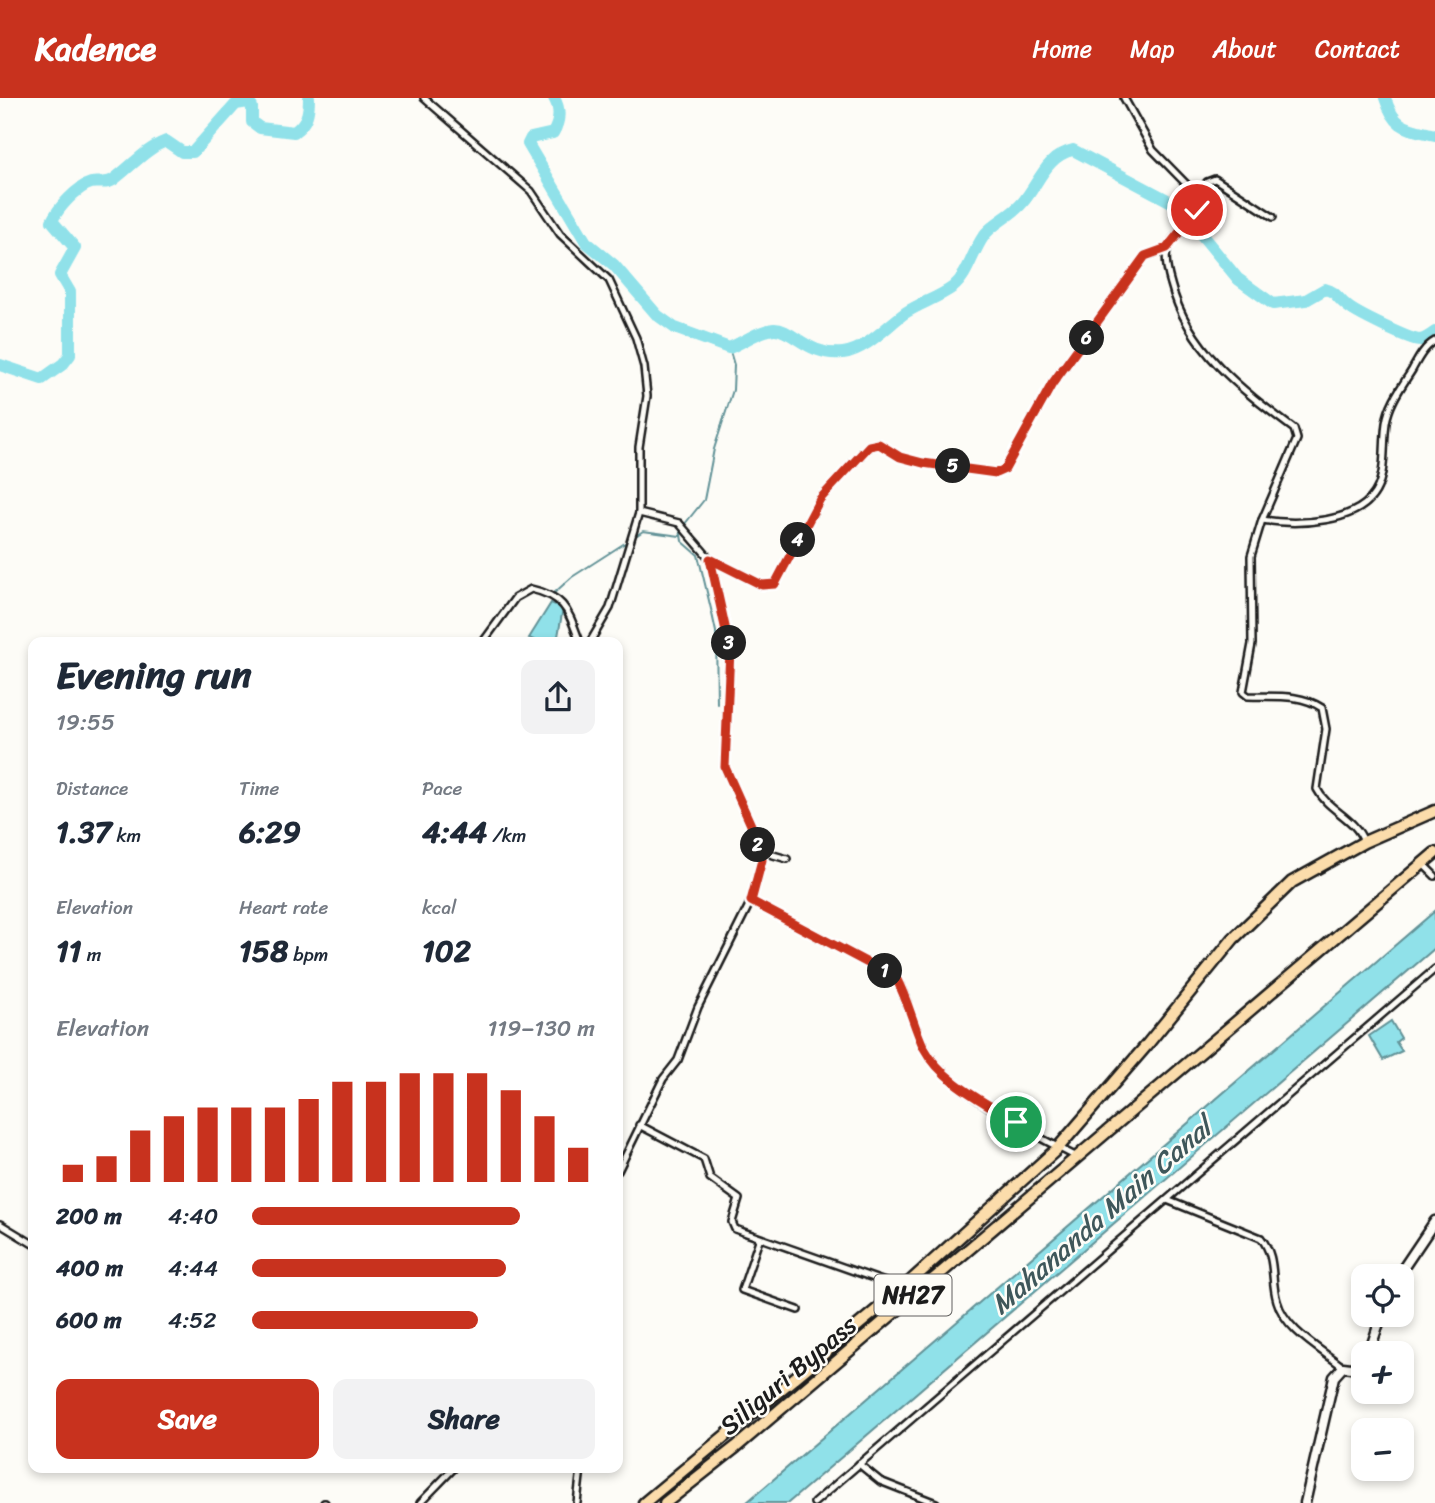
<!DOCTYPE html>
<meta charset="utf-8">
<style>
:root{--surface:#fff;--page:#f2f2f3;--text:#1f2937;--muted:#747a83;--accent:#c8321e}
body{margin:0;font-family:Sriracha,sans-serif;background:var(--page);color:var(--text);height:100vh;display:flex;flex-direction:column;font-size:26px;white-space:nowrap}
*{box-sizing:border-box;margin:0}
p{font-size:23px;color:var(--muted)}
.icon{flex:none;width:38px;height:38px;fill:none;stroke:currentColor;stroke-width:2;stroke-linecap:round;stroke-linejoin:round}
.map{position:relative;flex:1;overflow:hidden}
.side{position:absolute;left:28px;top:539px;width:595px;height:836px;display:flex;flex-direction:column;background:var(--surface);border-radius:14px;box-shadow:0 4px 10px #0003}
.side>*{flex:none}
.controls{position:absolute;left:1351px;top:1166px;display:grid;gap:14px}
.controls a{display:grid;place-items:center;width:63px;height:63px;border-radius:14px;background:var(--surface);box-shadow:0 4px 10px #0003;font-size:35px}
.pin{position:absolute;display:grid;place-items:center;width:60px;height:60px;color:#fff;margin:-30px;border:4px solid #fff;border-radius:50%;box-shadow:0 2px 7px #0007}
.km{position:absolute;width:35px;height:35px;margin:-18px;border-radius:50%;background:#222;color:#fff;font-size:19px;line-height:35px;text-align:center}
.round{display:grid;place-items:center;flex:none;width:74px;height:74px;border-radius:14px;background:var(--page)}
.summary{display:flex;align-items:center;justify-content:space-between;height:119px;padding:0 28px}
h1{font-size:38px;font-weight:800;line-height:52px}
.stats{display:grid;grid-template-columns:repeat(3,1fr);gap:10px;height:119px;padding:7px 28px}
.stats div{display:grid;align-content:center}
.stats b{font-size:30px;font-weight:800}
.stats small{font-size:19px;font-weight:400}
.stats p{font-size:19px}
.chart{height:196px;padding:14px 28px}
.chart p{display:flex;justify-content:space-between}
.chart svg{width:100%;height:126px;margin-top:7px;stroke:var(--accent);stroke-width:6}
.action{display:flex;gap:14px;margin-top:auto;padding:14px 28px}
.action a{flex:1;height:80px;border-radius:14px;background:var(--accent);color:#fff;font-size:28px;font-weight:800;line-height:80px;text-align:center}
.action a+a{background:var(--page);color:var(--text)}
ul{padding:0 28px;list-style:none;font-size:23px}
li{display:grid;grid-template-columns:112px 84px 1fr;align-items:center;height:52px}
li i{height:18px;border-radius:9px;background:var(--accent)}
header{display:flex;align-items:center;gap:42px;box-sizing:border-box;height:98px;padding:0 35px;background:var(--accent);color:#fff}
header strong{font-size:33px}
nav{display:flex;gap:38px;margin-inline-start:auto;font-size:24px}
.map>svg:first-child{display:block}
.water{fill:#90e1e9;stroke:#629297;stroke-width:2}
.lines{fill:none;stroke-linecap:round;stroke-linejoin:round}
.stream{stroke:#629297;stroke-width:2}
.river{stroke:#90e1e9;stroke-width:12}
.street-casing{stroke:#1c1c1c;stroke-width:10}
.secondary-casing{stroke:#1c1c1c;stroke-width:13}
.highway-casing{stroke:#1c1c1c;stroke-width:15}
.street{stroke:#fdfcf7;stroke-width:5}
.secondary{stroke:#fdfcf7;stroke-width:8}
.highway{stroke:#fbdcab;stroke-width:10}
.route-casing{stroke:#fff;stroke-width:14}
.route{stroke:#c8321e;stroke-width:9}
.labels{text-anchor:middle;dominant-baseline:central;stroke-width:5;stroke-linejoin:round;paint-order:stroke}
.shield{fill:#fdfcf7;stroke:#605f5e;stroke-width:2}
.shield-label{font-size:24px;font-weight:bold;fill:#1c1c1c}
.street-label{font-size:26px;fill:#1c1c1c;stroke:#fdfcf7}
.water-label{font-size:28px;font-style:italic;fill:#3f575a;stroke:#fdfcf7}
</style>
<header>
<strong>Kadence</strong>
<nav><a>Home</a><a>Map</a><a>About</a><a>Contact</a></nav>
</header>
<div class="map">
<svg width="1435" height="1405" viewBox="0 0 1435 1405">
<rect width="100%" height="100%" fill="#fdfcf7"/>
<filter id="ink" filterUnits="userSpaceOnUse"><feTurbulence type="fractalNoise" baseFrequency=".0143" numOctaves="2"/><feDisplacementMap in="SourceGraphic" scale="14" xChannelSelector="R" yChannelSelector="G"/><feConvolveMatrix kernelMatrix="1 2 1 2 8 2 1 2 1" color-interpolation-filters="sRGB"/></filter>
<g filter="url(#ink)">
<g class="water">
<path d="M551,505L563,510L557,544H538L529,540Z"/>
<path d="M1435,813V850L788,1405H746Z"/>
<path d="M1391,923L1401,940L1396,944L1402,953L1383,962L1369,938Z"/>
</g>
<g class="lines">
<g class="stream">
<path d="M684,427L704,402L714,351L733,292L734,267L729,250"/>
<path d="M680,431L682,443L698,457L711,511L716,534L717,606"/>
<path d="M633,440L643,433L680,438"/>
<path d="M553,496L572,479L628,443"/>
<path d="M548,499L558,506"/>
</g>
<g class="river">
<path d="M554,0C561,12 560,23 553,35L531,40L528,46L586,144L614,167L657,217L675,230L729,250C742,245 760,232 774,231C792,230 808,259 843,255C866,252 887,228 905,215C920,205 938,200 953,189C968,177 972,155 983,139C993,124 1011,119 1023,104C1039,85 1046,58 1073,52L1177,107L1238,181L1273,206L1306,202L1325,191C1337,194 1337,200 1346,207C1354,215 1410,242 1420,242C1425,241 1431,237 1435,234"/>
<path d="M1385,0C1395,31 1406,30 1435,37"/>
<path d="M0,267L42,281L63,266L70,257V194L60,177L75,150L52,123C58,110 77,89 91,85C99,83 106,87 113,82C131,69 145,51 166,43L182,54H193L236,6L248,4L252,9V24L260,30L294,34C307,25 309,15 309,0"/>
</g>
<defs>
<g id="street">
<path d="M424,0L531,93L560,136L609,182L636,240L644,269L647,298L639,349V415L610,510L590,544"/>
<path d="M1124,0L1153,52L1195,95C1206,118 1176,130 1168,149C1164,159 1168,176 1171,186C1188,252 1242,292 1294,331L1297,341L1262,422L1251,458L1252,546L1243,594L1248,598C1273,599 1300,595 1322,610L1326,631L1317,691C1328,713 1355,719 1364,744"/>
<path d="M1197,99L1207,84L1215,81L1273,119"/>
<path d="M639,415L679,425L710,461L762,487L775,486L820,401L869,348L879,346L900,359L923,365L996,375L1005,371L1052,286L1145,158L1167,150"/>
<path d="M1262,422C1295,427 1362,427 1378,389C1386,369 1383,346 1386,325C1389,305 1402,288 1412,272C1418,261 1424,249 1435,243"/>
<path d="M483,544L515,500L531,491C566,499 568,513 580,544"/>
<path d="M761,757L770,756L787,761"/>
<path d="M1423,766L1435,778"/>
<path d="M751,803L896,880C908,902 913,927 924,949C945,991 1034,1037 1075,1058"/>
<path d="M639,1027L704,1061L710,1080L739,1101L732,1124L735,1131L916,1195"/>
<path d="M618,1073L663,981L678,962L698,909L751,803L762,762L755,736L725,669L730,551L710,461"/>
<path d="M1167,1102L1261,1140C1277,1160 1270,1180 1277,1203C1285,1232 1321,1251 1343,1269"/>
<path d="M0,1126L33,1146"/>
<path d="M759,1142L742,1192L798,1212"/>
<path d="M859,1366L880,1383L936,1405"/>
<path d="M324,1405H325"/>
<path d="M420,1405L454,1370"/>
<path d="M577,1405L581,1370"/>
<path d="M814,1405L1435,871"/>
</g>
<g id="secondary">
<path d="M1398,1178L1435,1123"/>
<path d="M1369,1255L1382,1216"/>
<path d="M1305,1405L1334,1279L1343,1269L1359,1271L1363,1268"/>
</g>
<g id="highway">
<path d="M644,1405L903,1190L1057,1051L1146,948L1233,841L1292,784L1364,744L1435,713"/>
<path d="M665,1405L736,1349L1435,755"/>
</g>
</defs>
<use href="#street" class="street-casing"/>
<use href="#secondary" class="secondary-casing"/>
<use href="#highway" class="highway-casing"/>
<use href="#street" class="street"/>
<use href="#secondary" class="secondary"/>
<use href="#highway" class="highway"/>
</g>
</g>
<g class="lines" filter="url(#ink)">
<defs>
<path id="route" d="M1016,1024C985,1004 942,984 924,950C913,927 908,902 896,880L751,803L762,762L755,736L725,669L730,551L710,461L762,487L775,486L820,401L869,348L879,346L900,359L923,365L996,375L1005,371L1052,286L1145,158L1167,150L1197,112"/>
</defs>
<use href="#route" class="route-casing"/>
<use href="#route" class="route"/>
</g>
<g class="labels">
<rect class="shield" x="874.5" y="1176.5" width="77" height="41" rx="5"/>
<g class="shield-label">
<text x="913" y="1197">NH27</text>
</g>
<g class="street-label">
<text transform="translate(788 1277) rotate(-40)">Siliguri Bypass</text>
</g>
<g class="water-label">
<text transform="translate(1101 1118) rotate(-41)">Mahananda Main Canal</text>
</g>
</g>
</svg>
<div class="controls">
<a><svg class="icon" aria-label="locate" viewBox="0 0 24 24"><circle cx="12" cy="12" r="6"/><path d="M12 2v4M12 18v4M2 12h4M18 12h4"/></svg></a>
<a>+</a>
<a>−</a>
</div>
<div class="pin" style="left:1016px;top:1024px;background:#1e9e55"><svg class="icon" aria-label="arrive" viewBox="0 0 24 24"><path d="M6 21V4h12l-3 4 3 4H6"/></svg></div>
<div class="pin" style="left:1197px;top:112px;background:#d93025"><svg class="icon" aria-label="check" viewBox="0 0 24 24"><path d="M5 12l5 5 9-10"/></svg></div>
<b class="km" style="left:885px;top:873px">1</b>
<b class="km" style="left:758px;top:747px">2</b>
<b class="km" style="left:729px;top:545px">3</b>
<b class="km" style="left:798px;top:442px">4</b>
<b class="km" style="left:953px;top:368px">5</b>
<b class="km" style="left:1087px;top:240px">6</b>
<section class="side">
<div class="summary"><div><h1>Evening run</h1><p>19:55</p></div><a class="round"><svg class="icon" aria-label="share" viewBox="0 0 24 24"><path d="M12 15V3M7 8l5-5 5 5M5 13v7h14v-7"/></svg></a></div>
<div class="stats">
<div><p>Distance</p><b>1.37<small> km</small></b></div>
<div><p>Time</p><b>6:29</b></div>
<div><p>Pace</p><b>4:44<small> /km</small></b></div>
</div>
<div class="stats">
<div><p>Elevation</p><b>11<small> m</small></b></div>
<div><p>Heart rate</p><b>158<small> bpm</small></b></div>
<div><p>kcal</p><b>102</b></div>
</div>
<div class="chart"><p><span>Elevation</span>119–130 m</p>
<svg viewBox="0 0 160 44" preserveAspectRatio="none"><path d="M5 44V38M15 44V35M25 44V26M35 44V21M45 44V18M55 44V18M65 44V18M75 44V15M85 44V9M95 44V9M105 44V6M115 44V6M125 44V6M135 44V12M145 44V21M155 44V32"/></svg>
</div>
<ul>
<li><b>200 m</b>4:40<i style="width:78%"></i></li>
<li><b>400 m</b>4:44<i style="width:74%"></i></li>
<li><b>600 m</b>4:52<i style="width:66%"></i></li>
</ul>
<div class="action"><a>Save</a><a>Share</a></div>
</section>
</div>
